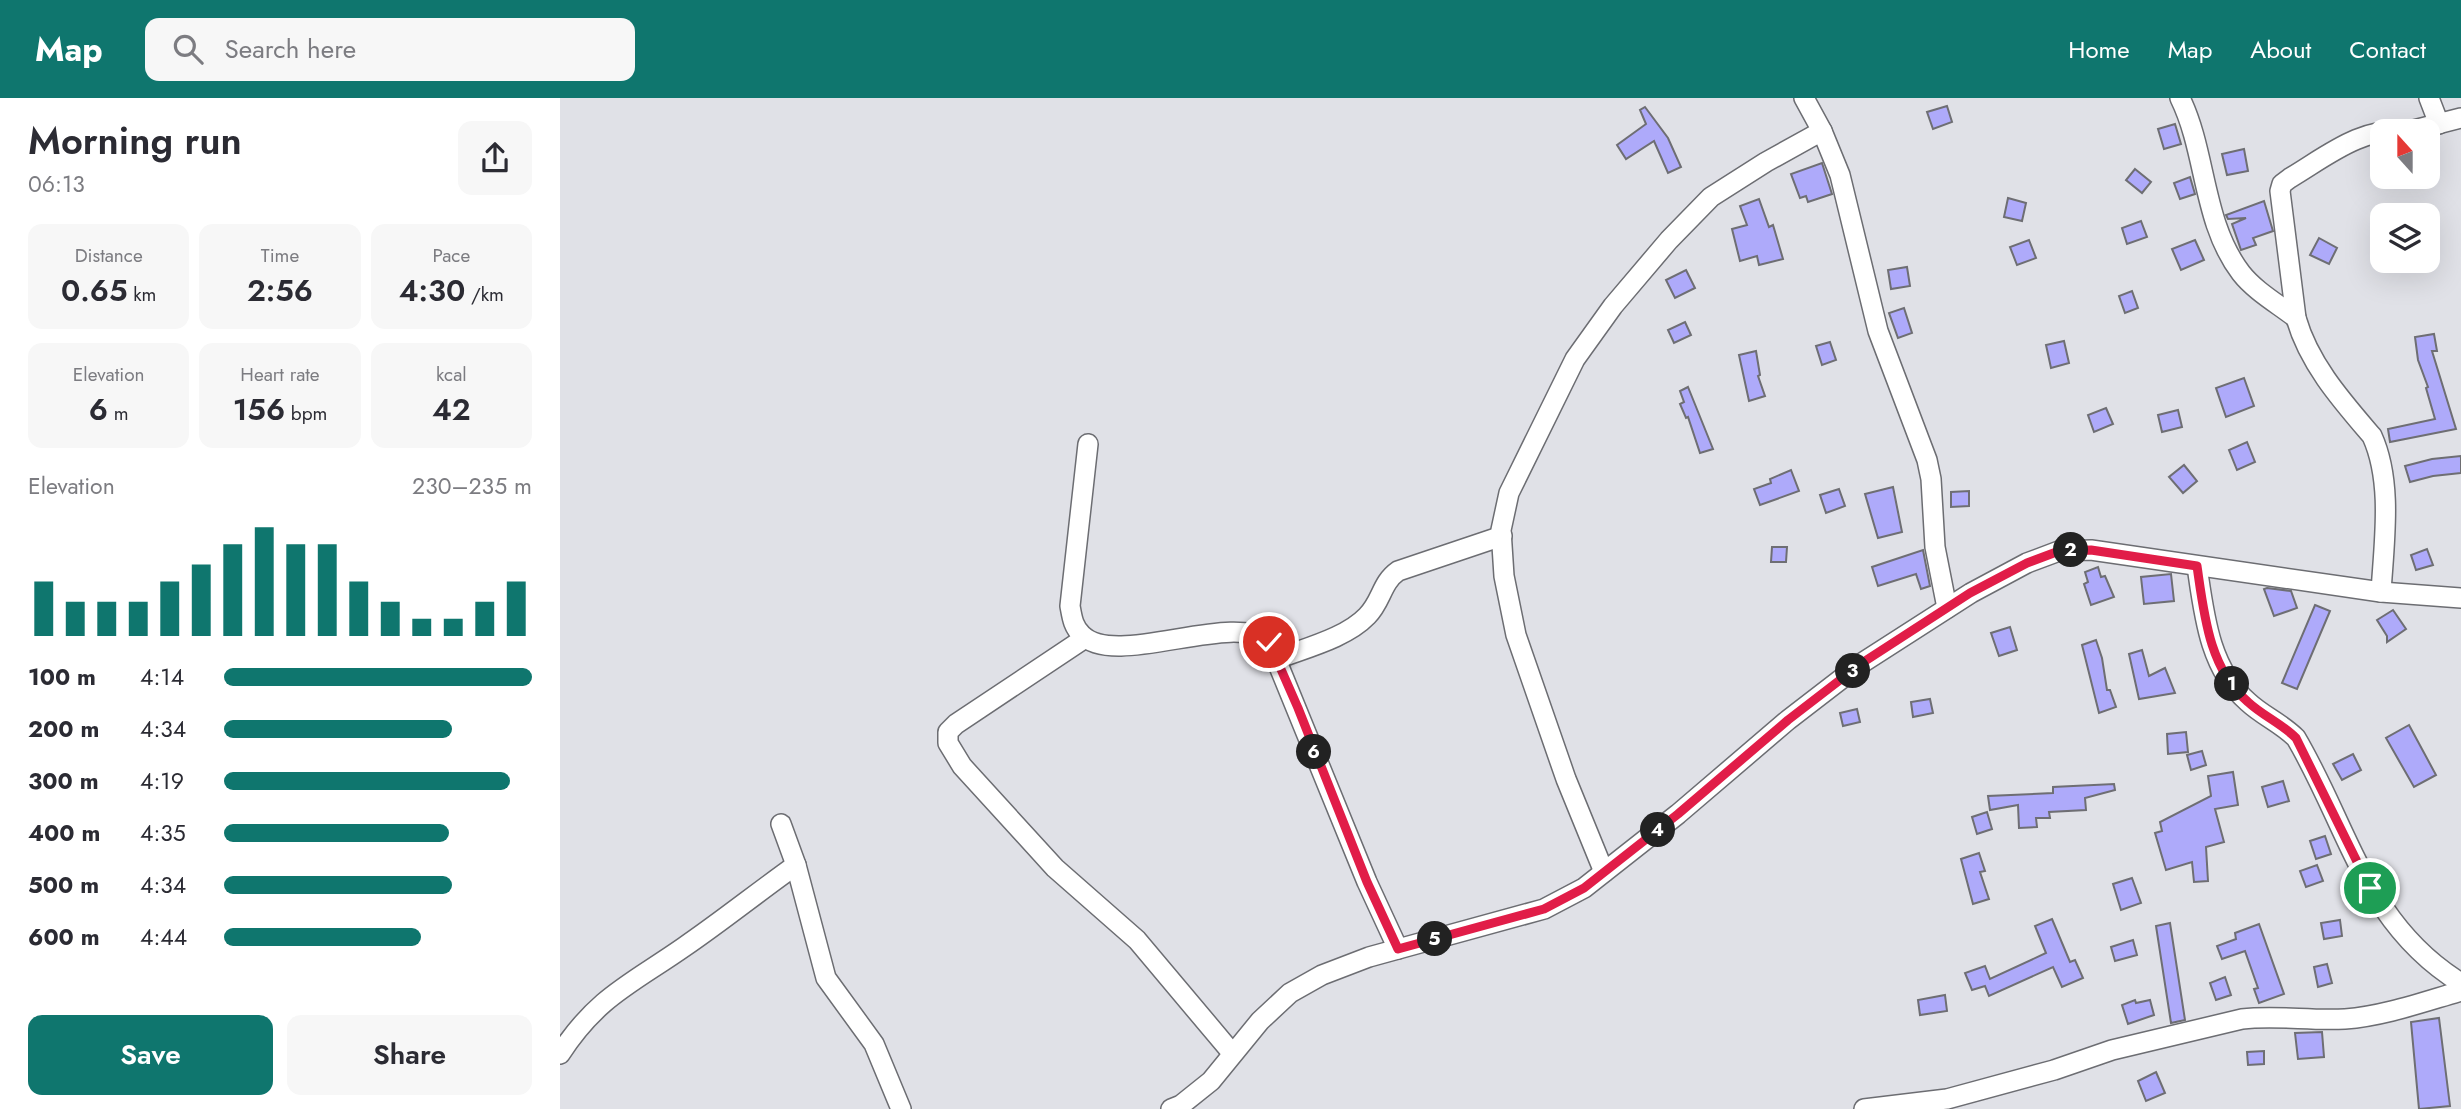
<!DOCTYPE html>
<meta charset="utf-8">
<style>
:root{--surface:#fff;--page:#f7f7f7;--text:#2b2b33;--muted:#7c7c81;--accent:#0f766e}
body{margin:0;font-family:Jost,sans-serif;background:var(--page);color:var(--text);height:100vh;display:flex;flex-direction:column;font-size:26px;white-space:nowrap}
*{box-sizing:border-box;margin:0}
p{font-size:23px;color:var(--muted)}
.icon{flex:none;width:38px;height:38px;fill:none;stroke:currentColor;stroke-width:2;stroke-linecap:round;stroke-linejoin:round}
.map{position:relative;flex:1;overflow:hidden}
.panel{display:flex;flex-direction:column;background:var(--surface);width:560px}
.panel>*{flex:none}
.needle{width:46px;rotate:339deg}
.buttons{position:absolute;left:1810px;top:21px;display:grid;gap:14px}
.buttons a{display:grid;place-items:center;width:70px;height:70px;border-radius:14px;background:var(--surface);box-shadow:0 7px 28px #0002;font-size:35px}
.pin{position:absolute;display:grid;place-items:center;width:60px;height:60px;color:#fff;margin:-30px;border:4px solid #fff;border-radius:50%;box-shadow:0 2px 7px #0007}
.km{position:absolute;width:35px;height:35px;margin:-18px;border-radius:50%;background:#222;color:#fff;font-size:19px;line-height:35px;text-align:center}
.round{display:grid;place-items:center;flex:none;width:74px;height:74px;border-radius:14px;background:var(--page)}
.overview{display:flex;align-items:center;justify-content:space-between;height:119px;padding:0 28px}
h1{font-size:38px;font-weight:600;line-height:52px}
.figures{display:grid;grid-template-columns:repeat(3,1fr);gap:10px;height:119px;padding:7px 28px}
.figures div{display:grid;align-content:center;border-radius:14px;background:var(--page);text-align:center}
.figures b{font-size:30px;font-weight:600}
.figures small{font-size:19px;font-weight:400}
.figures p{font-size:19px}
.chart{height:196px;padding:14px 28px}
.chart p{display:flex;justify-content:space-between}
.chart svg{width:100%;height:126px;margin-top:7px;stroke:var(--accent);stroke-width:6}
.action{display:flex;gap:14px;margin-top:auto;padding:14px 28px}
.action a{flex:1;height:80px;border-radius:14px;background:var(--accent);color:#fff;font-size:28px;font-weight:600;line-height:80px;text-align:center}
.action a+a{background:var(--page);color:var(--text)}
ul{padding:0 28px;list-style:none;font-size:23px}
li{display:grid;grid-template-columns:112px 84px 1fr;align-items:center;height:52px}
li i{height:18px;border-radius:9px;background:var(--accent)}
header{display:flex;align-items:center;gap:42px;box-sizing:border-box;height:98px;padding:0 35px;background:var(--accent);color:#fff}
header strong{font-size:33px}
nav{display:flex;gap:38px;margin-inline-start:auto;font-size:24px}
.search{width:490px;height:63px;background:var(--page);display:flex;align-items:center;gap:18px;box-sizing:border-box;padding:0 24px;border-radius:14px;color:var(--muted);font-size:26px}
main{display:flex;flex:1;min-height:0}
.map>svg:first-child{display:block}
.building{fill:#aeaafa;stroke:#6e6e73;stroke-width:2}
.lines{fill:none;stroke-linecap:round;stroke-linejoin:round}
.minor-casing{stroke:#6c6d72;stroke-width:22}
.minor{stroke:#fff;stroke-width:19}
.route-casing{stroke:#fff;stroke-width:14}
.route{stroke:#e11d48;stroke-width:9}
</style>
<header>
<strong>Map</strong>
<div class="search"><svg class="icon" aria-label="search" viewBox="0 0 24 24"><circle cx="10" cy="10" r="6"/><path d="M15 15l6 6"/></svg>Search here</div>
<nav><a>Home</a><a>Map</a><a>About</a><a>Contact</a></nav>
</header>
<main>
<section class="panel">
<div class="overview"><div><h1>Morning run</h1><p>06:13</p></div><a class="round"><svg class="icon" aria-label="share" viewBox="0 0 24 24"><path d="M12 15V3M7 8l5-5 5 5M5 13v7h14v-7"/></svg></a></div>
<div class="figures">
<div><p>Distance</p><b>0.65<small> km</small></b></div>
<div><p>Time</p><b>2:56</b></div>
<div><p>Pace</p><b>4:30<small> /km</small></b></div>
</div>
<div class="figures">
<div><p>Elevation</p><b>6<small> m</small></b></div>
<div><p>Heart rate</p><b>156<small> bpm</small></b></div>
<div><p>kcal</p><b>42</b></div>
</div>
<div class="chart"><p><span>Elevation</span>230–235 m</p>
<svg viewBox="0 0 160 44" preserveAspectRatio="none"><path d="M5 44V25M15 44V32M25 44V32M35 44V32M45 44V25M55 44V19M65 44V12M75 44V6M85 44V12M95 44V12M105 44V25M115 44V32M125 44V38M135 44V38M145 44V32M155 44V25"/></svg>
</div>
<ul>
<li><b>100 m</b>4:14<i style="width:100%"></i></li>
<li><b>200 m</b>4:34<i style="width:74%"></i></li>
<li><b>300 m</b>4:19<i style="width:93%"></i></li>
<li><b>400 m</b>4:35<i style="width:73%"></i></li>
<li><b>500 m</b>4:34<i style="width:74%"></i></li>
<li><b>600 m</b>4:44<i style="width:64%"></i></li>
</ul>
<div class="action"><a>Save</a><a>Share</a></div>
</section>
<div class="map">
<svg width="1901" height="1011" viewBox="0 0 1901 1011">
<rect width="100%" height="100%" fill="#e0e1e7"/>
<g class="building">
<path d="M1387,8L1392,24L1373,31L1367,14Z"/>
<path d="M1085,9L1108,40L1121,69L1108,75L1094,43L1066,61L1057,47L1086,26L1080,12Z"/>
<path d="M1615,26L1621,46L1604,51L1598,31Z"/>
<path d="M1684,51L1688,73L1667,77L1662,56Z"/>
<path d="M1262,65L1272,96L1248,104L1246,98L1240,100L1231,76Z"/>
<path d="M1575,71L1591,84L1582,95L1566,82Z"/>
<path d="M1630,79L1635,96L1620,101L1614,85Z"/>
<path d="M1448,100L1466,105L1462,123L1444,119Z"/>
<path d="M1199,101L1209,129L1213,127L1223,161L1199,167L1197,158L1180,163L1172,131L1187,127L1180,108Z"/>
<path d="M1704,103L1713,133L1693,140L1696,147L1681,152L1672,126L1686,120L1668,121L1666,117Z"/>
<path d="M1581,123L1587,139L1567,146L1562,130Z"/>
<path d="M1759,140L1777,150L1769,166L1750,157Z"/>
<path d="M1469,142L1476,160L1457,167L1450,149Z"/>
<path d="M1635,142L1644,162L1621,172L1612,151Z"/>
<path d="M1347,169L1350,188L1331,191L1328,172Z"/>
<path d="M1126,172L1135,190L1115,200L1106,182Z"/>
<path d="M1572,193L1578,210L1565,215L1559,198Z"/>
<path d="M1344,210L1352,235L1338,240L1329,215Z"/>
<path d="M1125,224L1131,237L1114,245L1108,232Z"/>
<path d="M1874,236L1877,253H1872L1896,331L1830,344L1828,331L1875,321L1866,290L1868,289L1858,262L1855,239Z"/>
<path d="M1504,243L1509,265L1491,270L1486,247Z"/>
<path d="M1270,244L1276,262L1262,267L1256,248Z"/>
<path d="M1196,253L1200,277L1198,278L1205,298L1189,303L1179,257Z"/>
<path d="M1684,280L1694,308L1666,319L1656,290Z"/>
<path d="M1128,289L1153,351L1140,355L1128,319L1126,320L1120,306L1124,304L1120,293Z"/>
<path d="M1546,310L1553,326L1534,334L1528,317Z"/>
<path d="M1618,312L1622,329L1602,334L1598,317Z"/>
<path d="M1687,344L1695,364L1677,372L1669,352Z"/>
<path d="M1901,358V375L1873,378L1850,384L1845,368L1872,361Z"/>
<path d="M1624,367L1637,383L1623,395L1609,379Z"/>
<path d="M1231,372L1239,393L1200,407L1194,391L1211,385L1210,381Z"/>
<path d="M1333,389L1342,434L1318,440L1305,396Z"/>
<path d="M1279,391L1285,408L1266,415L1260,397Z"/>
<path d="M1409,393V408L1391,409V394Z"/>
<path d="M1212,449H1227L1226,464H1211Z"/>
<path d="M1867,451L1873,467L1856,472L1851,457Z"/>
<path d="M1363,452L1370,488L1361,491L1356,476L1318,488L1312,469Z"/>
<path d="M1538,469L1541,479L1545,478L1554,499L1531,507L1524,486L1528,484L1525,474Z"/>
<path d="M1611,476L1614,503L1584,506L1581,479Z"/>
<path d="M1707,490L1731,493L1737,510L1714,518L1704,491Z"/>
<path d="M1755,507L1770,513L1737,591L1722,585Z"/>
<path d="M1833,512L1846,531L1827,544V538L1817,522Z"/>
<path d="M1450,529L1457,552L1439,558L1431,535Z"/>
<path d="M1536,542L1542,560L1547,592H1550L1556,609L1539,615L1522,547Z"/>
<path d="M1582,552L1589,578L1605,570L1615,595L1579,601L1569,556Z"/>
<path d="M1370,601L1373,615L1353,619L1351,604Z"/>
<path d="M1297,611L1300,624L1283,628L1280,615Z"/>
<path d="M1849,627L1876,677L1854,689L1826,640Z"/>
<path d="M1626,634L1628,654L1608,656L1607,636Z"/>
<path d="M1642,653L1646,667L1631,672L1627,657Z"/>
<path d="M1793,656L1801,672L1782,682L1773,666Z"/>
<path d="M1673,674L1678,707L1655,711L1664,744L1646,749L1648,783L1634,784L1632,764L1606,772L1595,735L1602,733L1600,724L1651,698L1648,678Z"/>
<path d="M1723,683L1729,703L1708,709L1702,689Z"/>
<path d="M1554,686L1555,692L1525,700L1526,712L1489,714L1490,720H1476L1477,729L1459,730L1458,707L1430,712L1428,698L1493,695V689Z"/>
<path d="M1427,714L1432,731L1417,736L1412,719Z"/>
<path d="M1765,738L1771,756L1756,761L1750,743Z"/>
<path d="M1419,755L1425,773L1420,774L1429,801L1413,806L1401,761Z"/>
<path d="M1757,767L1763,783L1746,789L1740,773Z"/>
<path d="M1572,780L1581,805L1561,812L1553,786Z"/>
<path d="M1492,821L1510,864L1515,862L1523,880L1502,889L1493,869L1429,898L1425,888L1412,892L1405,875L1425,868L1430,881L1486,855L1475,828Z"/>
<path d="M1780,822L1782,838L1764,841L1761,825Z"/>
<path d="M1610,825L1625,922L1611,925L1596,828Z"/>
<path d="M1699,826L1724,896L1699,905L1694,891L1698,890L1685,853L1662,861L1657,848L1676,841L1675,835Z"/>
<path d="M1573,842L1577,857L1555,863L1551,849Z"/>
<path d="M1767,866L1772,885L1758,889L1754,869Z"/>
<path d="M1665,879L1671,897L1656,902L1650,885Z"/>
<path d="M1385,897L1387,913L1360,917L1358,902Z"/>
<path d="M1575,902L1576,905L1590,902L1594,917L1568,926L1562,907Z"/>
<path d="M1879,920L1890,1008L1859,1011L1851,924Z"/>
<path d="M1762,934L1764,959L1738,961L1735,935Z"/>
<path d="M1704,953V966L1688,967L1687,954Z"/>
<path d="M1596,974L1605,995L1586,1003L1578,983Z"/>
</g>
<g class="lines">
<defs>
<g id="minor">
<path d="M1244,0L1262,33L1280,77L1318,233L1367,362L1371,381L1375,449L1387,510"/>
<path d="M1620,0C1647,55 1642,124 1681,175C1695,193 1718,206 1736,220"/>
<path d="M1869,0L1879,26"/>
<path d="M1850,33L1901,20"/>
<path d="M528,346L510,508C512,519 513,529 522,537C556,571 674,512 709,544L807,784L838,851"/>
<path d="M1637,468C1644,516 1649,570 1688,604C1703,618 1721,625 1736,640C1788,728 1805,826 1901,885"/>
<path d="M1821,494C1824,444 1833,384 1812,338C1782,303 1749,266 1736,220L1720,93L1722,86L1730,80C1770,56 1801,29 1849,33"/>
<path d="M525,540L396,626L388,634V645L402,668L495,770L577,842L672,955"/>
<path d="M717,561C745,550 786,540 807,518C822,503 821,485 838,473L942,438"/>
<path d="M221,726L236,767L266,880L314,946L341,1011"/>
<path d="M1044,774L1006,681L956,537L944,478L941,432L949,395L1015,261L1053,208L1109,142L1151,99L1206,64L1262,33"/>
<path d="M0,956C37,899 71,886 124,849C162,823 198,794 236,767"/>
<path d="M611,1011L621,1007L651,983L700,923L730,895L762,877L809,859L984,811L1024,790L1118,716L1228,622L1302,565L1411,495L1467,465L1499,453L1531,452L1821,494L1901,500"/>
<path d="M1304,1011L1387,1001L1494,972L1552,952L1682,921C1716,917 1750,923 1785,921C1824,918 1863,904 1901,893"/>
</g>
</defs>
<use href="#minor" class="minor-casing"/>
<use href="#minor" class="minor"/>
</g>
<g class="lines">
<defs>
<path id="route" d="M709,544L738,610L807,784L838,851L984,811L1024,790L1118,716L1228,622L1302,565L1410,495L1467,465L1499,453L1531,452L1637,468C1644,516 1649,571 1688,604C1703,618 1721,625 1736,640L1810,790"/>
</defs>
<use href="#route" class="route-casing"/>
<use href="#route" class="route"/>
</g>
</svg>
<div class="buttons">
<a><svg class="needle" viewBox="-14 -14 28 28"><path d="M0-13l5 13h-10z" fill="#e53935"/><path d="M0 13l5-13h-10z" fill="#7c7c81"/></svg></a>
<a><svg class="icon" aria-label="layers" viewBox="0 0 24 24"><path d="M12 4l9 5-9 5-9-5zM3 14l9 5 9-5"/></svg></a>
</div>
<div class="pin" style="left:1810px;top:790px;background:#1e9e55"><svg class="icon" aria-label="arrive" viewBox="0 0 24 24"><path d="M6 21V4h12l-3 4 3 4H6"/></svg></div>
<div class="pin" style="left:709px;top:544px;background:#d93025"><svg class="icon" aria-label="check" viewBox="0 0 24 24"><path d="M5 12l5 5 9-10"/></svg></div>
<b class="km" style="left:1672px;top:586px">1</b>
<b class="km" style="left:1511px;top:452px">2</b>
<b class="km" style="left:1293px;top:573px">3</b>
<b class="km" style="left:1098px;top:732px">4</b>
<b class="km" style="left:875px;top:841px">5</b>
<b class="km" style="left:754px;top:654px">6</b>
</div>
</main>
